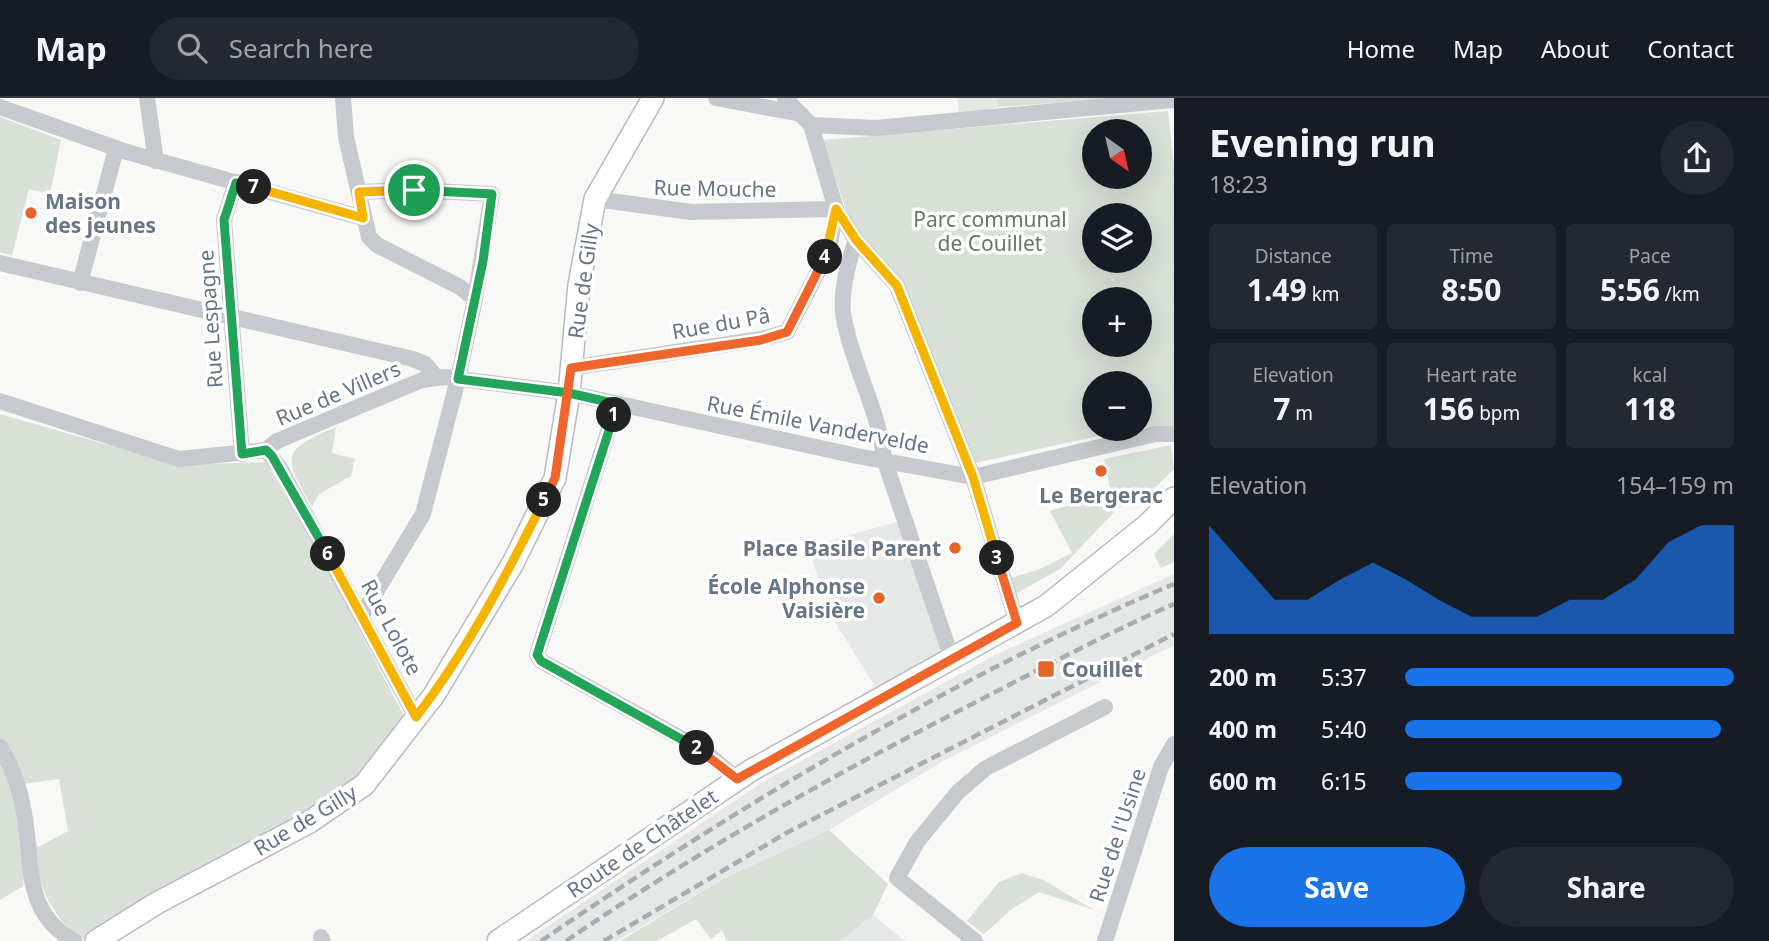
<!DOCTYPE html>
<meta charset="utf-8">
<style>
:root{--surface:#171b24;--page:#242831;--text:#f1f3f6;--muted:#9ea1a6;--line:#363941;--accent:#1a73e8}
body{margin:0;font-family:"Noto Sans",sans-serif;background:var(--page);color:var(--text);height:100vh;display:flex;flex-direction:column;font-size:26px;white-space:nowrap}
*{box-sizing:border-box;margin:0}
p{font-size:23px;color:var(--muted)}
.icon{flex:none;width:38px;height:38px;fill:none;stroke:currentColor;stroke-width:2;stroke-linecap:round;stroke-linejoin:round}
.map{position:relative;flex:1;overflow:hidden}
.details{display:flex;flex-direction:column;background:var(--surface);width:595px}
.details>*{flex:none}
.needle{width:46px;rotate:146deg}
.fabs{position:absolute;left:1082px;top:21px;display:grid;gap:14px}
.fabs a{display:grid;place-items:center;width:70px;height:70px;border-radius:50%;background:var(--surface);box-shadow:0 7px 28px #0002;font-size:35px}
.pin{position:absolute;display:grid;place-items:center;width:60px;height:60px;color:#fff;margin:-30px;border:4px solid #fff;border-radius:50%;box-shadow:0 2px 7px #0007}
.km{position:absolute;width:35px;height:35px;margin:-18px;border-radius:50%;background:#222;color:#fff;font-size:19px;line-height:35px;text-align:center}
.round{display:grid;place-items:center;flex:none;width:74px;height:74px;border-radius:37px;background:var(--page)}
.overview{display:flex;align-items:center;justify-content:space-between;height:119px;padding:0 35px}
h1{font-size:38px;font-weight:700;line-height:52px}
.metrics{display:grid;grid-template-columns:repeat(3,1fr);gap:10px;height:119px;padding:7px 35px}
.metrics div{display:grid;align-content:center;border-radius:7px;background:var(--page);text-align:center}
.metrics b{font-size:30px;font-weight:700}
.metrics small{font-size:19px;font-weight:400}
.metrics p{font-size:19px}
.chart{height:196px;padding:14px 35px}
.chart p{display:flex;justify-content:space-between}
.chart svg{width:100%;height:126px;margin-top:7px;fill:var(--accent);opacity:.7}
.primary-button{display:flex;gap:14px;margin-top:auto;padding:14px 35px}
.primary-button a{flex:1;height:80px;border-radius:42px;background:var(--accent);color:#fff;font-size:28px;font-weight:700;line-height:80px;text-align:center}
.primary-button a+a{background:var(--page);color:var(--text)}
ul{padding:0 35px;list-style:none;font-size:23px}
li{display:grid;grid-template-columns:112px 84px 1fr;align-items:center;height:52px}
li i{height:18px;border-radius:9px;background:var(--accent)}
header{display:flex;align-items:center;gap:42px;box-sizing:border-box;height:98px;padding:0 35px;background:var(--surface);border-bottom:2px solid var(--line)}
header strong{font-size:33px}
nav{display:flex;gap:38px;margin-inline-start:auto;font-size:24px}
.search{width:490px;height:63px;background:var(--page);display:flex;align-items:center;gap:18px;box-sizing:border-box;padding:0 24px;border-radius:38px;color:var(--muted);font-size:26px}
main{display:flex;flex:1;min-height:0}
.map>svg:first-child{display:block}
.built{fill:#e6e7e7}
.green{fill:#d9e0d7;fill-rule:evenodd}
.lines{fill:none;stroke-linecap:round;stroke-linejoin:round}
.major-casing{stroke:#b7bbbf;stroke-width:24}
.minor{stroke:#c6c9cd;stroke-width:16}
.major{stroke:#fff;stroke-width:21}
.rail{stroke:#a6acb2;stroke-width:4.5;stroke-dasharray:10 5;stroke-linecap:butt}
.split-1-casing{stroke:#fff;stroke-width:14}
.split-2-casing{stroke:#fff;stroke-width:14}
.split-3-casing{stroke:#fff;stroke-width:14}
.split-4-casing{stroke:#fff;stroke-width:14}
.split-5-casing{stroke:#fff;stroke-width:14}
.split-6-casing{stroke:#fff;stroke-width:14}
.split-7-casing{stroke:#fff;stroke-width:14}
.split-8-casing{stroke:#fff;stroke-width:14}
.split-1{stroke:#22a559;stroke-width:9}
.split-2{stroke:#22a559;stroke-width:9}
.split-3{stroke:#f0652b;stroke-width:9}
.split-4{stroke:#f5b400;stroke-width:9}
.split-5{stroke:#f0652b;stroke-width:9}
.split-6{stroke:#f5b400;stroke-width:9}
.split-7{stroke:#22a559;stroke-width:9}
.split-8{stroke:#f5b400;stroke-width:9}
.poi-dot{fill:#e56429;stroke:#fff;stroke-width:2.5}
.labels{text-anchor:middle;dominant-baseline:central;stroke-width:7;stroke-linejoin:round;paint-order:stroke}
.street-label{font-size:21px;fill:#677687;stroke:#fff}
.poi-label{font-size:21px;font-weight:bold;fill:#677687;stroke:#fff;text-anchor:start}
.park-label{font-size:21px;fill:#657962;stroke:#fff}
</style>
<header>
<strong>Map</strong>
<div class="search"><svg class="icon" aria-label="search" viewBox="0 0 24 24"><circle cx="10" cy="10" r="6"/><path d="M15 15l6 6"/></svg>Search here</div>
<nav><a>Home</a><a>Map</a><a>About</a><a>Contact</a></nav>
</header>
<main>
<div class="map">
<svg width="1174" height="843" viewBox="0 0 1174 843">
<rect width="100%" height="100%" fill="#f8f8f6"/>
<g class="built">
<path d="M957,0H997L998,9L959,18Z"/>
<path d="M900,423L943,558L892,589L876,590L835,524L813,465L815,447Z"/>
<path d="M1174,476V547L945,662L829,732L723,781L617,843H526L761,685L997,556Z"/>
<path d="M873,817L905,843H840Z"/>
</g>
<g class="green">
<path d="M997,0H1122L998,9Z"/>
<path d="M1168,13L1174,67V330L1139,329V285H1094V331H1131L975,365L873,153L847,115L823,42ZM1094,33H1139V79H1094ZM1094,117H1139V163H1094ZM1094,201H1139V247H1094Z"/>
<path d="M0,19L61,42L50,96L29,91L12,158L0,154Z"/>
<path d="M0,316L178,367L266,364L305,429L405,620L347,689L291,727L139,807L80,842C43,807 37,780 30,731L38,749L68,733L59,681L23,686C8,720 29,750 23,788L0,802Z"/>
<path d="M336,329L332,355L355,361L351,378L319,396L312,408C283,358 280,353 336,329Z"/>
<path d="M1171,347L1174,371L1157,388L1117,411L1060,471L1015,496L1010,480L1038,472L1072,455L1050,413L1111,395L1104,361Z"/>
<path d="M1174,436V464L1161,470L1154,456Z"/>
<path d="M829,732L888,786L873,817L840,843H727L722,832L711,841L696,821L657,843H620L723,781Z"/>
<path d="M1022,775L1043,782L1094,812L1039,794L1013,810L984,836L967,823L999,784Z"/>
</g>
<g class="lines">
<defs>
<g id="major">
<path d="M96,843L157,805L308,725L364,687L434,597L513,465L555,380L569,295L579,187L595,101L653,0"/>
<path d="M498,843L750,673L1046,508L1147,427L1174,400"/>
</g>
</defs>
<use href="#major" class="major-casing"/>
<g class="minor">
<path d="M147,0L156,63"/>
<path d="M343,0L346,39L369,139L377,147L460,189L475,201L458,281L423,416L362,517"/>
<path d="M716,0L801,16"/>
<path d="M785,0L811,27L836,111L856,142L897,188L973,379L1017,525"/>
<path d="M0,9L127,54L363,120"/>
<path d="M811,27L876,30L1173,2"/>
<path d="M236,84L224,122L242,356"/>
<path d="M359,94L413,92L492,96L475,201"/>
<path d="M595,101L691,114L836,111"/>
<path d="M856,142C848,165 839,197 844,221C853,269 879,312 884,361L952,561"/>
<path d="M0,165L413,261L425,266L437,280"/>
<path d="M80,185L116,51"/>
<path d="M571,270L761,241L787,234L829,152L836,111"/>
<path d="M0,303L179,361L266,352L277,343L422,282L445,279L569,295L857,358L973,379L1155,336H1174"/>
<path d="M617,306L537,557L541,563L704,653L737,681"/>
<path d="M266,352L280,370L416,619"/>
<path d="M0,649C11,667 19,687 23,709C34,759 20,813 74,843"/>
<path d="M321,839L323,843"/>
<path d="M975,843L897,780L917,744L958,694L986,670L1105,609"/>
<path d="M1105,843L1161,669L1174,646"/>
</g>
<use href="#major" class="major"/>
<g class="rail">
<path d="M541,843C740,707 951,580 1174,486"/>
<path d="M566,843C696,754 833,677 974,605C1040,571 1106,536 1174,506"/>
<path d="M604,843L788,734L1174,536"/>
</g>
</g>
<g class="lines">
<defs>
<path id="split-1" d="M414,92L492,96L483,163L458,281L569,295L617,306L614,317"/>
<path id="split-2" d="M614,317L537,557L541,563L697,650"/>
<path id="split-3" d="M697,650L737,681L1017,525L997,460"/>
<path id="split-4" d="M825,159L836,111L856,142L897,188L973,379L997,460"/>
<path id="split-5" d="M544,402L555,380L571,270L761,242L787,234L825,159"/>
<path id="split-6" d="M328,456L416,619C467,553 507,476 544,402"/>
<path id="split-7" d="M254,89L236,85L224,122L242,356L266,352L272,358L328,456"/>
<path id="split-8" d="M254,89L363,120L359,94L414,92"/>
</defs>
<use href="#split-1" class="split-1-casing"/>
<use href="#split-2" class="split-2-casing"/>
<use href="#split-3" class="split-3-casing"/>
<use href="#split-4" class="split-4-casing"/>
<use href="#split-5" class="split-5-casing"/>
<use href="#split-6" class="split-6-casing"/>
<use href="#split-7" class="split-7-casing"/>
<use href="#split-8" class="split-8-casing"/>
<use href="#split-1" class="split-1"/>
<use href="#split-2" class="split-2"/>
<use href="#split-3" class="split-3"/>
<use href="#split-4" class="split-4"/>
<use href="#split-5" class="split-5"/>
<use href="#split-6" class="split-6"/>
<use href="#split-7" class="split-7"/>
<use href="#split-8" class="split-8"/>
</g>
<g class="poi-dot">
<circle cx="31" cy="115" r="7"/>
<circle cx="1101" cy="373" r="7"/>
<circle cx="955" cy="450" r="7"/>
<circle cx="879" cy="500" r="7"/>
<rect x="1037" y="562" width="18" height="18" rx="3.5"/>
</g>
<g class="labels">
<g class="street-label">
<text transform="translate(715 90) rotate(1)">Rue Mouche</text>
<text transform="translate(583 183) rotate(-82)">Rue de Gilly</text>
<text transform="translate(210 221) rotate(-94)">Rue Lespagne</text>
<text transform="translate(721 225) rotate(-10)">Rue du Pâ</text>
<text transform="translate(338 295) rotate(-23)">Rue de Villers</text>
<text transform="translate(818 326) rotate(11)">Rue Émile Vandervelde</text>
<text transform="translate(392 529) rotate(62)">Rue Lolote</text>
<text transform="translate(305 722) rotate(-31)">Rue de Gilly</text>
<text transform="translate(1117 737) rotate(-72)">Rue de l'Usine</text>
<text transform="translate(642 745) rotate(-34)">Route de Châtelet</text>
</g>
<g class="poi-label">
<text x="45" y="103">Maison<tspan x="45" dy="24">des jeunes</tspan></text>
<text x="1101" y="397" text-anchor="middle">Le Bergerac</text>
<text x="941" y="450" text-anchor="end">Place Basile Parent</text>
<text x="865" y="488" text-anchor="end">École Alphonse<tspan x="865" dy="24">Vaisière</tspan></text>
<text x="1062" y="571">Couillet</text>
</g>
<g class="park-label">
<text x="990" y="121">Parc communal<tspan x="990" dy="24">de Couillet</tspan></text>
</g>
</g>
</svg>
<div class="fabs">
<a><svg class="needle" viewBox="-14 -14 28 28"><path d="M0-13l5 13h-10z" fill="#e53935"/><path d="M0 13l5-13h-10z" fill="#9ea1a6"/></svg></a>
<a><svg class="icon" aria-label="layers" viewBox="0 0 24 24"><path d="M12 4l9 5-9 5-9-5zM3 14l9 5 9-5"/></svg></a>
<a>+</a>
<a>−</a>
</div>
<div class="pin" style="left:414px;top:92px;background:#1e9e55"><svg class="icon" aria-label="arrive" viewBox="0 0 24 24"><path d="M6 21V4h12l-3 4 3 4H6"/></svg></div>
<b class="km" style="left:614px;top:317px">1</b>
<b class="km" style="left:697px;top:650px">2</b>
<b class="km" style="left:997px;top:460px">3</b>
<b class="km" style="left:825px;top:159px">4</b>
<b class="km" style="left:544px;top:402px">5</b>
<b class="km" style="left:328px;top:456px">6</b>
<b class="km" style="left:254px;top:89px">7</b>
</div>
<section class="details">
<div class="overview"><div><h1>Evening run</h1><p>18:23</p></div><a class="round"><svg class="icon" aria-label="share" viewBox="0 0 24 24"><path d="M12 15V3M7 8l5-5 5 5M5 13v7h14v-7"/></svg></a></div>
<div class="metrics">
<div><p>Distance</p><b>1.49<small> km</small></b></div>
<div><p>Time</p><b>8:50</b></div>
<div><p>Pace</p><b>5:56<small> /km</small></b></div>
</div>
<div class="metrics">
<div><p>Elevation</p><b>7<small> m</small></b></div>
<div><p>Heart rate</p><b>156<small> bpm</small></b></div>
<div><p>kcal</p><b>118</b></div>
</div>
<div class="chart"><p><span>Elevation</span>154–159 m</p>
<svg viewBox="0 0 160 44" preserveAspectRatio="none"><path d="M0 44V6L10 19L20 32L30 32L40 25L50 19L60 25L70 32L80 38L90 38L100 38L110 32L120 32L130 25L140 12L150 6L160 6V44z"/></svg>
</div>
<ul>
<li><b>200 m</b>5:37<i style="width:100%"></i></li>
<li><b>400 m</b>5:40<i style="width:96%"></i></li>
<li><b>600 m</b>6:15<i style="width:66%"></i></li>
</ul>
<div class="primary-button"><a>Save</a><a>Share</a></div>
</section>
</main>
